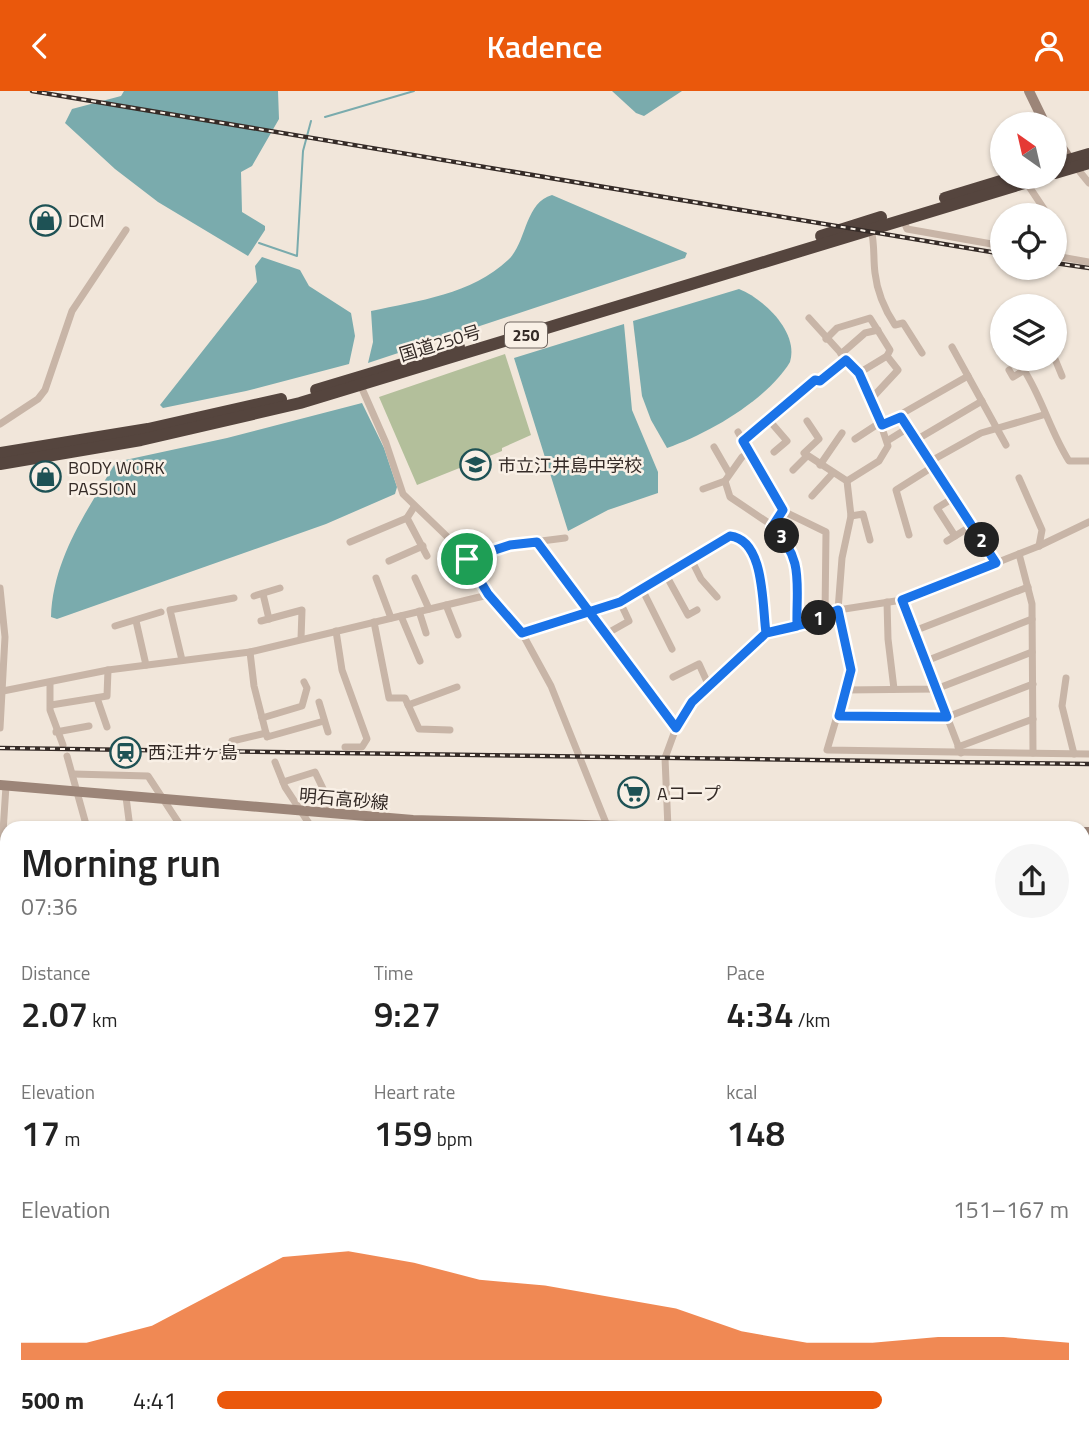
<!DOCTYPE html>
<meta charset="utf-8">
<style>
:root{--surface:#fff;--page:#f6f6f6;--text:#222;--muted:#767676;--accent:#ea580c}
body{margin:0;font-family:"Titillium Web","Noto Sans JP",sans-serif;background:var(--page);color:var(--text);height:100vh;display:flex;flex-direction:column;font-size:26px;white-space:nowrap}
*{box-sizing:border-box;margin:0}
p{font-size:23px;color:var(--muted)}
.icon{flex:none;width:38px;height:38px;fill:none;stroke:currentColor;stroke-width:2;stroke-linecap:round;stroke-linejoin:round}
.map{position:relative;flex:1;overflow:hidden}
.details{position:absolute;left:0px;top:730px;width:1090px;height:621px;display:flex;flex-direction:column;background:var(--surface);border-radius:21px 21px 0 0;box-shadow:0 2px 5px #0004}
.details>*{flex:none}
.needle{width:46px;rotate:326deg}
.buttons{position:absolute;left:990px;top:21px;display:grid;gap:14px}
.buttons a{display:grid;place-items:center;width:77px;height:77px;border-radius:50%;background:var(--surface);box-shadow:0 2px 5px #0004;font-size:35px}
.pin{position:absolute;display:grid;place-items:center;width:60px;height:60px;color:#fff;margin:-30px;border:4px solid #fff;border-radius:50%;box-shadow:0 2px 7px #0007}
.km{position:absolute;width:35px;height:35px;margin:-18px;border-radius:50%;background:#222;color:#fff;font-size:19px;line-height:35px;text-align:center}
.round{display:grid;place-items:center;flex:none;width:74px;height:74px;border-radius:37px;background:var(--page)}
.head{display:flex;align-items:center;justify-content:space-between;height:119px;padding:0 21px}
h1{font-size:38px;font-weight:600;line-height:52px}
.metrics{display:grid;grid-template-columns:repeat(3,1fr);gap:10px;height:119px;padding:7px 21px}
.metrics div{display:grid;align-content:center}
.metrics b{font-size:35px;font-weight:600}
.metrics small{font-size:19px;font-weight:400}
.metrics p{font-size:19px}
.chart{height:196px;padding:14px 21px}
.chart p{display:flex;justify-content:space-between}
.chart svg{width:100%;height:126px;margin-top:7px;fill:var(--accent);opacity:.7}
ul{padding:0 21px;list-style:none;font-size:23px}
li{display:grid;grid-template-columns:112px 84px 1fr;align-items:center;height:52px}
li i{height:18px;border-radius:9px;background:var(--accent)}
header{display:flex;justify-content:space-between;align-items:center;height:91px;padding:0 21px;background:var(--accent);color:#fff;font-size:32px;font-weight:600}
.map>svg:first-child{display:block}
.green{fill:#b3bf9b}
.sand{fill:#ecd7b1}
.water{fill:#7aabad}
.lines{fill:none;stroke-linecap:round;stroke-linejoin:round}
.stream{stroke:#7aabad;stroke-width:2}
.river{stroke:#7aabad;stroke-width:12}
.street{stroke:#c8b5a7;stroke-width:7}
.secondary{stroke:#9c8578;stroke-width:10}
.highway{stroke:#55453e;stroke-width:12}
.rail-casing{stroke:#352b27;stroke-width:4.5}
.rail{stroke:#f9f0e6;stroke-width:2;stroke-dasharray:5;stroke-linecap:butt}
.route-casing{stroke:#fff;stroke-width:14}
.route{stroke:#1a73e8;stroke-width:9}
.labels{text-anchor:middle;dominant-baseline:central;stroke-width:5;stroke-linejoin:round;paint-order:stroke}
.shield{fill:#f9f0e6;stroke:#706660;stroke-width:2}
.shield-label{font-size:16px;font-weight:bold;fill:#352b27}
.poi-label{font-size:18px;fill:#352b27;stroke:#f9f0e6;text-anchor:start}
.street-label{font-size:18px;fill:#352b27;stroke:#f9f0e6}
</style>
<header><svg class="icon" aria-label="back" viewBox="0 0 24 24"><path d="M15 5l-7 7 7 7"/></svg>Kadence<svg class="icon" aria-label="person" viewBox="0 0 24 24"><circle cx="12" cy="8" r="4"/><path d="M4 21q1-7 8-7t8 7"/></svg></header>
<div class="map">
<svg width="1089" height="1350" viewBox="0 0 1089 1350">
<rect width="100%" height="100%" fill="#f1e6da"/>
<path class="green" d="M505,263L531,344L502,357V360L417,394L379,306Z"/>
<path class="sand" d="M1089,1268V1318L1083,1322V1270Z"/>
<g class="water">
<path d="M124,0H278L279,28L252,75L241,81L242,121L265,135V139L248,165L158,111L115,78L65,32L72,18L121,5Z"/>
<path d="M612,0H682L644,25L636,22Z"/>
<path d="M552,104L687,162L685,167L368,272L373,251L371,220C418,210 472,203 508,169C527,152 524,112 552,104Z"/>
<path d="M262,166L300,179L309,195L351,222L355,245L349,273L246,300L163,317L160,314L257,191L255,175Z"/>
<path d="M739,198C764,208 799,241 790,271C767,309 708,343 667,357L651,329L642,305L633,230Z"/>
<path d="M624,233L632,319L658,381V402L608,419L568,440L514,267Z"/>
<path d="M362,312L384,357L397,396L395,403L326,433L57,528L51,526C53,467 87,420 116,371L227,347Z"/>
<path d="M0,1228L7,1230V1344H52L50,1350H0Z"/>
<path d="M1089,1304V1350H1082L1079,1346L1065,1350L1062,1344H1083V1311Z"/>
<path d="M67,1344H175L190,1350H64Z"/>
</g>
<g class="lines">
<g class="stream">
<path d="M325,26L414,0"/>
<path d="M259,152L297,165L303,60L311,30"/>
<path d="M1083,1097H1089"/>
</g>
<path class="river" d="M1083,770L1089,755"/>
<g class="street">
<path d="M1076,76L1089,92"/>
<path d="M1026,91L1048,124"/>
<path d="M903,128L907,138L1003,155"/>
<path d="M871,138C875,154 873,166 875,182C877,200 885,219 895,234L903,232L922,262"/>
<path d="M1055,165L1089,171"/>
<path d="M809,227L859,282L872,307L888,355L879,370L847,390"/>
<path d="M826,248L837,237L870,227L890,259L887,265L898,279L872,307"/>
<path d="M952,256L1006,354"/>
<path d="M841,263L865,242L878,239"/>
<path d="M1055,268L1062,285"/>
<path d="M1009,279L1013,286L1043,268"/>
<path d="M1024,279C1043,309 1050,340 1069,370H1089"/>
<path d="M859,282L887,265"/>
<path d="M360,293L386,352L403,403L460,458L488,504L522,542L551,595L608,737"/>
<path d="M901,326L996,472"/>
<path d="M768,328L787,350L774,361"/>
<path d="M807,330L819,348L804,362L847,390L851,425L842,467L838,519L851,578L827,659L1089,663"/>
<path d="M0,333L38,308L45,299L72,220L126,139"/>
<path d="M882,334L968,285"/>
<path d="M738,341L783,420L826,441L825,524"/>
<path d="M855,348L881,331"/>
<path d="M916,349L982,310"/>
<path d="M743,350L815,289L820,290L846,269"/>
<path d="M887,350L908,337"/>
<path d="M714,356L729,382"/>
<path d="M749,362L742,366L725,390L730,406L773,435L789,453L796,469L797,535"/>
<path d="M931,370L981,342L1043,324"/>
<path d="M820,374L842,342"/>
<path d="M793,379L806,366"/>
<path d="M1019,387L1042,439L1039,455"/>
<path d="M703,398L725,390"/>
<path d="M812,405L833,382"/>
<path d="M851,425L863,423L870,449"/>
<path d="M407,427L427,465"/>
<path d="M773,435L783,420"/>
<path d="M909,444L896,399L934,375"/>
<path d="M955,445L937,417L955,406"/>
<path d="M947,450L973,434"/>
<path d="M350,451L407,427L414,416"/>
<path d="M537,451L676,637"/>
<path d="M1019,463L1032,513L1033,662"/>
<path d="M467,468L510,454L565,447"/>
<path d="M691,468L701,488L717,506"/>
<path d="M389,470L423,455"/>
<path d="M666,484L688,524L697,519"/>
<path d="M376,487L391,527"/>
<path d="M415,487L429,518"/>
<path d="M0,497L5,546L0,637"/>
<path d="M642,498L672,558"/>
<path d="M263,503L269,528"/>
<path d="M254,505L280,497"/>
<path d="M902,509L961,662"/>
<path d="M887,511L888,548L894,598"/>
<path d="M446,514L458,544"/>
<path d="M419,520L426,542"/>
<path d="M401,525L420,570"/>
<path d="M136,530L146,574"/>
<path d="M261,530L302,519L301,548"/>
<path d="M374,531L389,607H405L419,638L450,639"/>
<path d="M115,535L161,521"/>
<path d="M336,540L342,579L367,648L362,656H345"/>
<path d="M914,540L1028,496"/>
<path d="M522,542L620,511L730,445C765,449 762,513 766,542"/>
<path d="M606,543L629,530L620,511"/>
<path d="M250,561L254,595L267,646L324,630"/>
<path d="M182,569L170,519L234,507"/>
<path d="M926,570L1032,528"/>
<path d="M673,586L699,573L709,595"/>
<path d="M1066,587L1062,615L1074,663"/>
<path d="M50,592V619L63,654"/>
<path d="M845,599L936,598L1032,561"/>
<path d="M3,600L108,579L250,561L488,504"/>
<path d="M97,607L107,636"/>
<path d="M319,611L328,641"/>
<path d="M51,614L107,605L108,579"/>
<path d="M408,614L457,596"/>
<path d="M839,625L947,626L1033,593"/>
<path d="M262,627L302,615L307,597L304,591"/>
<path d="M56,641L89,635"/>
<path d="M232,650L266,642"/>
<path d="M958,656L1033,628"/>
<path d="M67,665L87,737"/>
<path d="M275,671L285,696L312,737"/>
<path d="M73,683L148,685L182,737"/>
<path d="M283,691L315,681L328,708L330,722"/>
<path d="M126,706L130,737"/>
<path d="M668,737L665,667L676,637L692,611L766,542L804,533L838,519L902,509L1039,455L1089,431"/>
<path d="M2,756L6,695"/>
<path d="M0,852H2"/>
<path d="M0,921L7,923"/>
<path d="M1083,932L1089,927"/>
<path d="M1083,969V980"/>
<path d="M1083,996H1089"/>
<path d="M0,1014L7,1013"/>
<path d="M1083,1055L1089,1050"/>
<path d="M1083,1121L1089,1120"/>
<path d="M1083,1178L1089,1191"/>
<path d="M1083,1205L1089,1199"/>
<path d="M465,1344L466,1350"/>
<path d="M623,1344L624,1350"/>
<path d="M760,1344V1350"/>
<path d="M433,1350L435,1344"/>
<path d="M670,1350L671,1344"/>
<path d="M680,1350L681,1344"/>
</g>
<g class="secondary">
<path d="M1029,0L1045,33"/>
<path d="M1055,47L1073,73"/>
<path d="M0,694L413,729L687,737"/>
<path d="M1083,741H1089"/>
<path d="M1083,1249L1089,1248"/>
<path d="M340,1350H341"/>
<path d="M971,1350L973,1344"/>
</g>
<g class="highway">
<path d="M1055,73L1089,63"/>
<path d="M1055,82L1089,72"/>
<path d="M945,107L1014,86"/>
<path d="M821,145L881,126"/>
<path d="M316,299L459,256"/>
<path d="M0,362L148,338L281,308"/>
<path d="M0,373L141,349L300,312L1044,86"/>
</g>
<defs>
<g id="rail">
<path d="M32,0L1003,163"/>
<path d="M1055,172L1089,177"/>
<path d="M0,657L1089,673"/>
</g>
</defs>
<use href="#rail" class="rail-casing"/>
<use href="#rail" class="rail"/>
</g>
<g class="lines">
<defs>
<path id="route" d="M467,468L488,503L522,542L620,511L730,445C765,449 762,513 766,542L804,533L838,519L851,579L839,625L947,626L902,509L996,472L901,326L882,334L859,282L846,269L820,290L815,289L743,350L783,419L772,436C805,468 796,492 797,535L766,542L692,611L676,637L537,451L510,454L467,468"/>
</defs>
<use href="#route" class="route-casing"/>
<use href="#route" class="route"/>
</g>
<defs>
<symbol id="shop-ring" viewBox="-11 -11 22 22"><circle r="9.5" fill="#f9f0e6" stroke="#1e5255" stroke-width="1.5"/><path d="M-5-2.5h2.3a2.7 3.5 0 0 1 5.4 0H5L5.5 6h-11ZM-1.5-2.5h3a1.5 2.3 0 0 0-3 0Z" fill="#1e5255"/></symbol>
<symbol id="school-ring" viewBox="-11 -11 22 22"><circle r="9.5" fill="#f9f0e6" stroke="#1e5255" stroke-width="1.5"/><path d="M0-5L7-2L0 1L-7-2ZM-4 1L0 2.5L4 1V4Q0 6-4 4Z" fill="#1e5255"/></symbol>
<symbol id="station-ring" viewBox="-11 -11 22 22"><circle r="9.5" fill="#f9f0e6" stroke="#1e5255" stroke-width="1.5"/><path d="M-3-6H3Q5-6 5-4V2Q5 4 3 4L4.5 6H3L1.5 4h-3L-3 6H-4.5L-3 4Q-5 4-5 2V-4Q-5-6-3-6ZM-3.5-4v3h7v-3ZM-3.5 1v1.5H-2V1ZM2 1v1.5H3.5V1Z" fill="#1e5255"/></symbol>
<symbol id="supermarket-ring" viewBox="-11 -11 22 22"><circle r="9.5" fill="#f9f0e6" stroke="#1e5255" stroke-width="1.5"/><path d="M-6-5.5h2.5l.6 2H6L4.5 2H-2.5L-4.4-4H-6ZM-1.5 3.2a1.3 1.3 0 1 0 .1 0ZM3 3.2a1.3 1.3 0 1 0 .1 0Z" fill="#1e5255"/></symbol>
</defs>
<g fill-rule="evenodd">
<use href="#shop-ring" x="28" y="112" width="35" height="35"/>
<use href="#school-ring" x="458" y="356" width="35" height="35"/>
<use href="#shop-ring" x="28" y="368" width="35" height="35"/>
<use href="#station-ring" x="108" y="644" width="35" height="35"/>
<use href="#supermarket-ring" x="616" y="684" width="35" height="35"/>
</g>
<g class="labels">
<rect class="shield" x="505" y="231.5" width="42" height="25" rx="5"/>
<g class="shield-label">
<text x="526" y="244">250</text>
</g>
<g class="poi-label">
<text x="68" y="129">DCM</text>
<text x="498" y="374">市立江井島中学校</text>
<text x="68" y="376">BODY WORK<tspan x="68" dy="21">PASSION</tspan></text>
<text x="148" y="661">西江井ヶ島</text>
<text x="657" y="702">Aコープ</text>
</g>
<g class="street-label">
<text transform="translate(440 252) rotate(-17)">国道250号</text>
<text transform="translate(344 708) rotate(5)">明石高砂線</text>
</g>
</g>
</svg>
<div class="buttons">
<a><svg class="needle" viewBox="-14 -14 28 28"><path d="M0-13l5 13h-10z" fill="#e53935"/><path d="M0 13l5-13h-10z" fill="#767676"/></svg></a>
<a><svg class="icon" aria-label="locate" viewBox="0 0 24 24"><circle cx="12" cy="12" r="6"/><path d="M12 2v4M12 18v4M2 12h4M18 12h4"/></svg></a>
<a><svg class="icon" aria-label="layers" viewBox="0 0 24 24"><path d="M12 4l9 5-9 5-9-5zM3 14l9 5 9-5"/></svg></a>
</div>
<div class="pin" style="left:467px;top:468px;background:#1e9e55"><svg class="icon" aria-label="arrive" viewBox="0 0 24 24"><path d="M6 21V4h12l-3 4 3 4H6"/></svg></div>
<b class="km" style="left:819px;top:527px">1</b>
<b class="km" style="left:982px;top:449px">2</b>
<b class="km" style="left:782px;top:445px">3</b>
<section class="details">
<div class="head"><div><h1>Morning run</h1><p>07:36</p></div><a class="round"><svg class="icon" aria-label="share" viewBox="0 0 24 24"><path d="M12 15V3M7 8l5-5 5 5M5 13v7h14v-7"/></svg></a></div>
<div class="metrics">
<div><p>Distance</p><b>2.07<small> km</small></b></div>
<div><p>Time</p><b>9:27</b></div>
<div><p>Pace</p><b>4:34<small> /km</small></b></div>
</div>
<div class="metrics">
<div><p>Elevation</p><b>17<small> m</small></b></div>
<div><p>Heart rate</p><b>159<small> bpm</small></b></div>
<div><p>kcal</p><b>148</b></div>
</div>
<div class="chart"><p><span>Elevation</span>151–167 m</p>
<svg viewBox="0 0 160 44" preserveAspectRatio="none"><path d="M0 44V38L10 38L20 32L30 20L40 8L50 6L60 10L70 16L80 18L90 22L100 26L110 34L120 38L130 38L140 36L150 36L160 38V44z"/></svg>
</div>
<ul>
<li><b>500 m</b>4:41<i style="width:78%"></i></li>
</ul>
</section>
</div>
